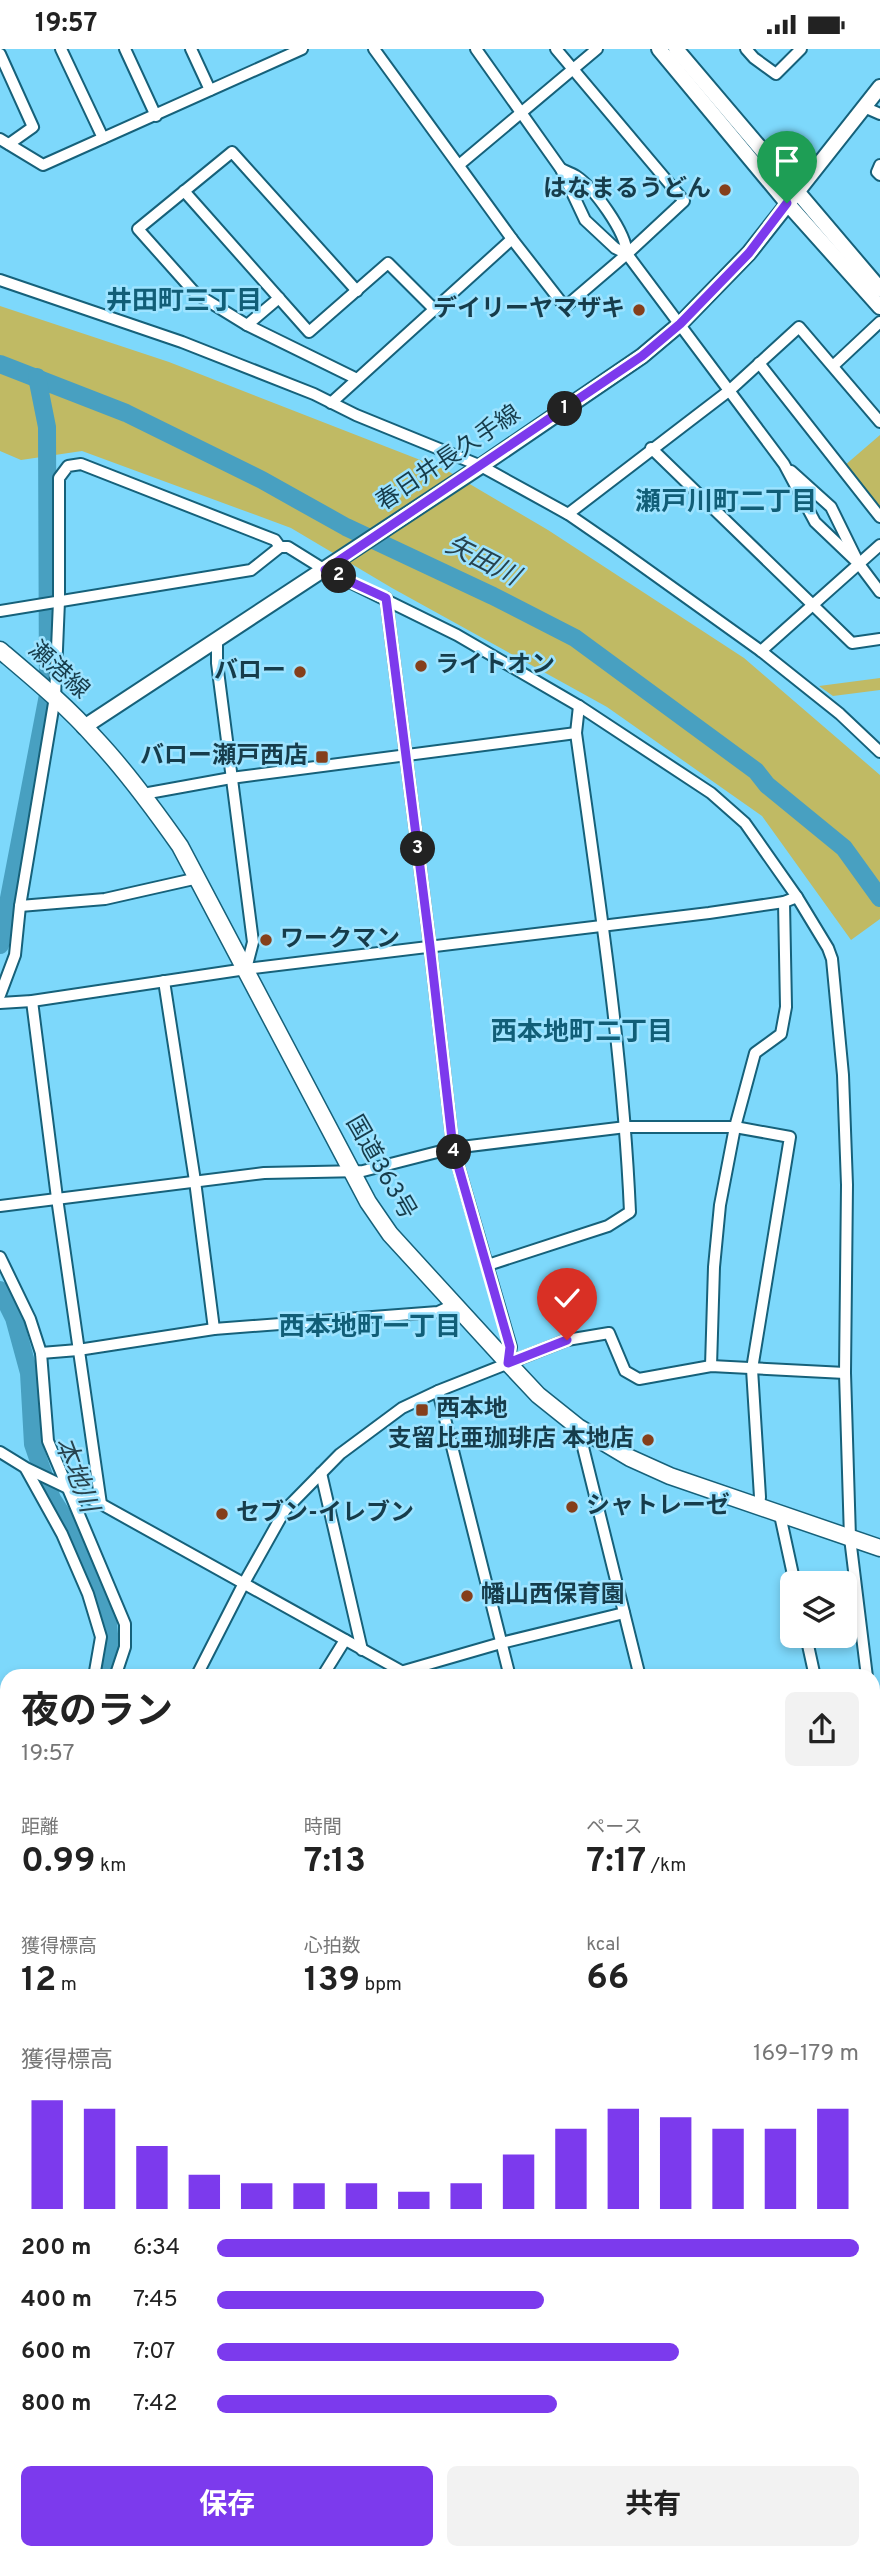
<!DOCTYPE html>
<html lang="ja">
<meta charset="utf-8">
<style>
:root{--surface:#fff;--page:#f2f2f2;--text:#222;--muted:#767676;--accent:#7c3aed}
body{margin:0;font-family:Overpass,"Noto Sans JP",sans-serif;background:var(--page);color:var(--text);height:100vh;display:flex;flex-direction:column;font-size:26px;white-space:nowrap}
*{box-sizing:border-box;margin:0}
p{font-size:23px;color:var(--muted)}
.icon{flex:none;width:38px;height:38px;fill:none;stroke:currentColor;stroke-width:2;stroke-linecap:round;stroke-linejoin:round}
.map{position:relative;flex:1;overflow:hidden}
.details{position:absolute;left:0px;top:1620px;width:880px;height:891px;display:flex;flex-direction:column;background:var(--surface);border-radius:21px 21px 0 0;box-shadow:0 4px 10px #0003}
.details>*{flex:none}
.controls{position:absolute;left:780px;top:1522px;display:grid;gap:14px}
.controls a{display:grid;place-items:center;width:77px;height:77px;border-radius:10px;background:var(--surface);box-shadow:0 4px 10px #0003;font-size:35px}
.pin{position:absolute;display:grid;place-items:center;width:60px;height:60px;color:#fff;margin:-72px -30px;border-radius:50% 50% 50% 0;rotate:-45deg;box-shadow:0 0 7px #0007}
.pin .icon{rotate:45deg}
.km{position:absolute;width:35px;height:35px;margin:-18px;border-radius:50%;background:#222;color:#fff;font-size:19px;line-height:35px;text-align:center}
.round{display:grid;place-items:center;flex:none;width:74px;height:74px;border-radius:10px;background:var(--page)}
.overview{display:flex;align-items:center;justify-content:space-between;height:119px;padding:0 21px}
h1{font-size:38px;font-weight:700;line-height:52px}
.metrics{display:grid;grid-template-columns:repeat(3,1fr);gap:10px;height:119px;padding:7px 21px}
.metrics div{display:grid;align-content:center}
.metrics b{font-size:35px;font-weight:700}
.metrics small{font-size:19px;font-weight:400}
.metrics p{font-size:19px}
.chart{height:196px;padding:14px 21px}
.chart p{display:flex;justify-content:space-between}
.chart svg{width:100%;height:126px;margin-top:7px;stroke:var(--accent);stroke-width:6}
.primary-button{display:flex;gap:14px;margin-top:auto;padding:14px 21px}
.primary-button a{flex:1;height:80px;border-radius:10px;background:var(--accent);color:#fff;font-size:28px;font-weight:700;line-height:80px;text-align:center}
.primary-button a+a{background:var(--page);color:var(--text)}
ul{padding:0 21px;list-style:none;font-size:23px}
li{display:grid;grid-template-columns:112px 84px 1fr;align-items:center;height:52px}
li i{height:18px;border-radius:9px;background:var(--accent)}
.status{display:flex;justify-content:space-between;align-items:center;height:49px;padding:0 35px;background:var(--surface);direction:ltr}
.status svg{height:19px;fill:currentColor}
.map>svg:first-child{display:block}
.green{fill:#c0ba64}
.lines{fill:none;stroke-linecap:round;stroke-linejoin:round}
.river{stroke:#48a0c1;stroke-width:18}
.minor-casing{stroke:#16617a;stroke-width:14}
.major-casing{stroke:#16617a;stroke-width:18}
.highway-casing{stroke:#16617a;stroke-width:19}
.minor{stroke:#fff;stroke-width:10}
.major{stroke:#fff;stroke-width:14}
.highway{stroke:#fff;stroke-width:16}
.route-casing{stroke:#fff;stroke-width:14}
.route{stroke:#7c3aed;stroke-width:9}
.poi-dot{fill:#853f1b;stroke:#9de3ff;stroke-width:2.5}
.labels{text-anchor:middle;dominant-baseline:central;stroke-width:5;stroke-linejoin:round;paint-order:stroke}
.poi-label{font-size:24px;font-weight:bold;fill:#163c4b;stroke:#9de3ff;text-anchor:start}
.street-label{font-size:24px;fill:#163c4b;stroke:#9de3ff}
.neighbourhood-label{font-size:26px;font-weight:bold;fill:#115e77;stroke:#9de3ff}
.water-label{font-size:26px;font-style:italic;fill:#27434e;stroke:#9de3ff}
</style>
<div class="status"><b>19:57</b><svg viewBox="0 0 49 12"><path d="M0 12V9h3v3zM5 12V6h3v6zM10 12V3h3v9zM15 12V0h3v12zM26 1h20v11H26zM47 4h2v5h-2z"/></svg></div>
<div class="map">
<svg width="880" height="2510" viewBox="0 0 880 2510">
<rect width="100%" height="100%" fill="#7dd8fb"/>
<g class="green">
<path d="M0,257L169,313L446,421L548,481L744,609L880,726V870L851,891L762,767L607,658L392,539L291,479L82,402L21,411L0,402Z"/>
<path d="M880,386V461L844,417Z"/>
<path d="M880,629V641L833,647L819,637Z"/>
</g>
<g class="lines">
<g class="river">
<path d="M0,315L126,364L262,431L346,478L493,547L575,589L756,722L767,736L844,799L880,849"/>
<path d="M0,896L48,646L47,378L37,328"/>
<path d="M0,1241L14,1269L29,1324L33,1395L52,1450L73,1482L93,1529L108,1573L110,1597L108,1624L105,1628"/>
<path d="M0,1740L7,1733"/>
</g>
<defs>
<g id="minor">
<path d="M61,0L103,89"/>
<path d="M125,0L156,67"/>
<path d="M191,0L210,41"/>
<path d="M374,0L512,190L565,258L627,205L684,152L556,0"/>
<path d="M476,0L561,120L585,171L615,199L627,205"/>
<path d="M746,0L754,9L776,25L801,0"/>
<path d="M0,5L33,78L9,95"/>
<path d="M864,58L880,65"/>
<path d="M0,90L43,116L302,0"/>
<path d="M459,116L597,0"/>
<path d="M880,116L877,123L880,126"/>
<path d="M561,120C565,122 571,124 576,127C594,139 626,183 627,205L784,415L815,473L859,515"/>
<path d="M184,142L309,283L388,214L434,260"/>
<path d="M0,231L182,293L314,345L356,366L481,417L568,465L613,496L761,602L840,665L880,703"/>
<path d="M279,249L247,276L195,244L138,180L232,103L357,242"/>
<path d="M247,276L357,330"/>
<path d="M759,314L880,468"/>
<path d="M833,317L880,273"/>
<path d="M331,354L512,190"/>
<path d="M651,399L852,594L880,590"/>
<path d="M791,422L831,458L859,515L880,543"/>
<path d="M568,465L730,341L799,278L880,373"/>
<path d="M386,549L430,897L453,1099L511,1298L508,1314"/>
<path d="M0,562L251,521L280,498"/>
<path d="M217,591V614L253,893L246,920"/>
<path d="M761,602L880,496"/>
<path d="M143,745L231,729L576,684"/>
<path d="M20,857L105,850L198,829"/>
<path d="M164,932L195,1132L214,1280"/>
<path d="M0,946L15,906L20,857L55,648L59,552V429L68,417L81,415L275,491L280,498H288L325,521L457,586L579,657L711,744L745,774L797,848L828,899L832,910L843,1026L847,1136L845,1324L850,1489L867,1628"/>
<path d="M32,952L57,1149L101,1455"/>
<path d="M0,954L32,952L246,920L709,864L784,853L797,848"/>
<path d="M0,1157L264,1124L363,1122L453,1099L626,1078H735L790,1088L752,1320L760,1448L759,1458"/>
<path d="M0,1208L30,1270L41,1304L48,1392L125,1575V1598L115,1628"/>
<path d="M488,1216L608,1177L630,1163C623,1002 598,843 576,684L579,657"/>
<path d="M41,1304L78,1301L214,1280L438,1263L455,1255"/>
<path d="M711,1317L714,1218L720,1156L735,1078L755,1004L781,985L786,958L784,853"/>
<path d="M438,1342L510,1628"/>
<path d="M578,1378L640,1628"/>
<path d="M0,1403L26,1419L101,1455L412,1628"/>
<path d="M26,1420L62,1485L88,1545L101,1588L94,1628"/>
<path d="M321,1424L362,1601"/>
<path d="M780,1466L795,1535"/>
<path d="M806,1587L815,1628"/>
<path d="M404,1622L501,1594L624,1564"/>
<path d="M196,1628L244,1534L285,1461L340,1405L402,1359L438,1342L567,1291L609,1284L625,1322L639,1330L711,1317L845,1324"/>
<path d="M322,1628L345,1591"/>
<path d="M873,1682L880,1729"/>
<path d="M0,1727L7,1720"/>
<path d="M0,1762L7,1753"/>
<path d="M0,1920L7,1907"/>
<path d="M873,1947L880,1945"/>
<path d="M873,2115L880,2114"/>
<path d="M873,2212L880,2250"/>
<path d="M873,2435L880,2434"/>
<path d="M567,2504V2510"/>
<path d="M599,2504V2510"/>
<path d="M693,2504L694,2510"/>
<path d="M787,2504L788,2510"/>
</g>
<g id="major">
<path d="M659,0L787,154L880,258"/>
<path d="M676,0L880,240"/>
<path d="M84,678L481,417L642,307L680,275L749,204L880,38"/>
</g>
<path id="highway" d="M0,601C33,629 67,657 96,690C127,723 154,760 180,797L368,1153L390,1185L508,1314L538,1346L578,1378L630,1409L670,1427L880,1499"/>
</defs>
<use href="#minor" class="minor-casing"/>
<use href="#major" class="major-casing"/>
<use href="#highway" class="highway-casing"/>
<use href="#minor" class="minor"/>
<use href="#major" class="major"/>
<use href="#highway" class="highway"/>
</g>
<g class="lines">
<defs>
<path id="route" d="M567,1291L508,1314L510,1298L453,1099L430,897L386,549L325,521L642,307L680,275L749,204L787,154"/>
</defs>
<use href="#route" class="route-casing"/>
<use href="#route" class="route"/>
</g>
<g class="poi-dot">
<circle cx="725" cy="141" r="7"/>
<circle cx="639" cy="261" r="7"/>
<circle cx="421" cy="617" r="7"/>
<circle cx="300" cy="623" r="7"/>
<rect x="315" y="701" width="14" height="14" rx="3.5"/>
<circle cx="266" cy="891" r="7"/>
<rect x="415" y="1354" width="14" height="14" rx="3.5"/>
<circle cx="648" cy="1391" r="7"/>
<circle cx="572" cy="1458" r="7"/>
<circle cx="222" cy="1465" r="7"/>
<circle cx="467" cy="1547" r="7"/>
</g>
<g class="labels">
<g class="poi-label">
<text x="711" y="141" text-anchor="end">はなまるうどん</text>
<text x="625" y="261" text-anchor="end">デイリーヤマザキ</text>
<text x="435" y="617">ライトオン</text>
<text x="286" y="623" text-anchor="end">バロー</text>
<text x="308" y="708" text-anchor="end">バロー瀬戸西店</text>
<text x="280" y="891">ワークマン</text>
<text x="436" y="1361">西本地</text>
<text x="634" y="1391" text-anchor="end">支留比亜珈琲店 本地店</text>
<text x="586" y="1458">シャトレーゼ</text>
<text x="236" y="1465">セブン-イレブン</text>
<text x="481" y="1547">幡山西保育園</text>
</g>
<g class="street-label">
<text transform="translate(449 410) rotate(-34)">春日井長久手線</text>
<text transform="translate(58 622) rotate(42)">瀬港線</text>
<text transform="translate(380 1119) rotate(60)">国道363号</text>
</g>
<g class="neighbourhood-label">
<text x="184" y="253">井田町三丁目</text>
<text x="726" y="454">瀬戸川町二丁目</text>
<text x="582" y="984">西本地町二丁目</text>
<text x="370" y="1279">西本地町一丁目</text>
</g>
<g class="water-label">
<text transform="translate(482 513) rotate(27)">矢田川</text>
<text transform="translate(75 1426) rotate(69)">本地川</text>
</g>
</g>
</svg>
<div class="controls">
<a><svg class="icon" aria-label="layers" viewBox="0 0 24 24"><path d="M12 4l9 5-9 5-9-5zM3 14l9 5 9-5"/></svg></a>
</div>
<div class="pin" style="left:787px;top:154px;background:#1e9e55"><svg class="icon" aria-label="arrive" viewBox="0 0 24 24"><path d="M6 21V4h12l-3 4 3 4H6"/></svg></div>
<div class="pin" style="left:567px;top:1291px;background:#d93025"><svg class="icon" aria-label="check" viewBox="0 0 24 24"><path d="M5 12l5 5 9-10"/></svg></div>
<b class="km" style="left:565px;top:360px">1</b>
<b class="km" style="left:339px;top:527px">2</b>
<b class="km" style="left:418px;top:800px">3</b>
<b class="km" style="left:454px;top:1103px">4</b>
<section class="details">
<div class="overview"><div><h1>夜のラン</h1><p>19:57</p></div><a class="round"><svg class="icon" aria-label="share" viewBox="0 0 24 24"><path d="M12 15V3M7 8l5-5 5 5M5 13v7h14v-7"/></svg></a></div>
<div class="metrics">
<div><p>距離</p><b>0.99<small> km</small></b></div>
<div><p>時間</p><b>7:13</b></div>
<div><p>ペース</p><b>7:17<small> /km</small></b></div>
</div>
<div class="metrics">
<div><p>獲得標高</p><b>12<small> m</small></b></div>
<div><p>心拍数</p><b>139<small> bpm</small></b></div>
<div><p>kcal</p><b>66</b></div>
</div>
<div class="chart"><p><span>獲得標高</span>169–179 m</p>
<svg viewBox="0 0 160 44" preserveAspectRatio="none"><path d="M5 44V6M15 44V9M25 44V22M35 44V32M45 44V35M55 44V35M65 44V35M75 44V38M85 44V35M95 44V25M105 44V16M115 44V9M125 44V12M135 44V16M145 44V16M155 44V9"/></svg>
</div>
<ul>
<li><b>200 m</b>6:34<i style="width:100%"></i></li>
<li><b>400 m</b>7:45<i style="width:51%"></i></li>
<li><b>600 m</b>7:07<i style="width:72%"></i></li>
<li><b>800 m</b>7:42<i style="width:53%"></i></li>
</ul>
<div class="primary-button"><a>保存</a><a>共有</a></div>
</section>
</div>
